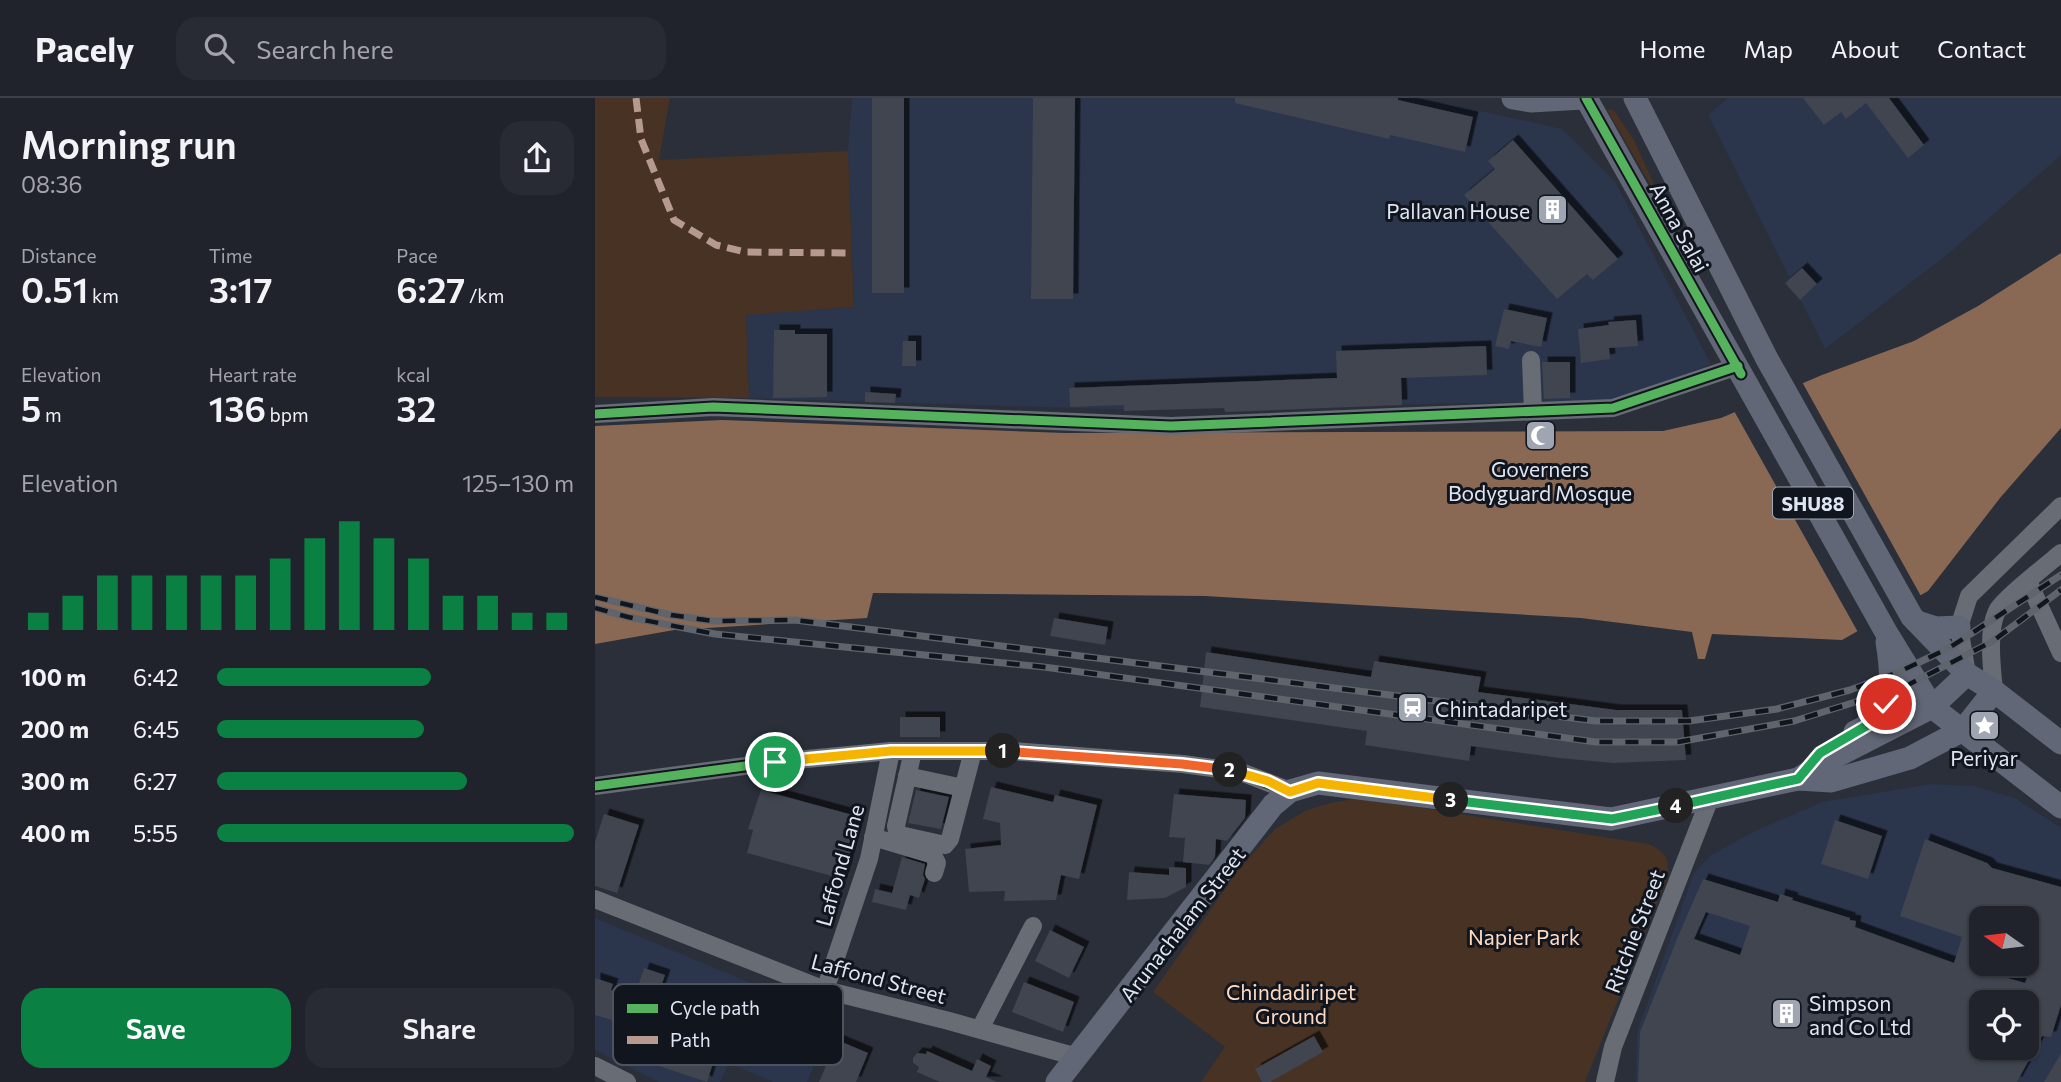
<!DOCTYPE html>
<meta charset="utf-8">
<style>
:root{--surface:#20232c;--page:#282b34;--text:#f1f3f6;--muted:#a2a4a9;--line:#3d4048;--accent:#0b8043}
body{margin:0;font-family:Commissioner,sans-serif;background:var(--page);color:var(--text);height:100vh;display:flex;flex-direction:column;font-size:26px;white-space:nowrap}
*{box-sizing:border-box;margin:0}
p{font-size:23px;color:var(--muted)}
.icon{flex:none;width:38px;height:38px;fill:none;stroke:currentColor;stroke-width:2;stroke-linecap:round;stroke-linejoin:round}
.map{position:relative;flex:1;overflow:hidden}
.drawer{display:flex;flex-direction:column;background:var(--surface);width:595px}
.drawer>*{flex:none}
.needle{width:46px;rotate:284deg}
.buttons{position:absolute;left:1374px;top:808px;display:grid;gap:14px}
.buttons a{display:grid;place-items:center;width:70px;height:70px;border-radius:14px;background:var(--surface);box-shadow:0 2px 5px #0004,0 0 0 2px var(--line);font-size:35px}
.pin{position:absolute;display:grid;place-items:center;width:60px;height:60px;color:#fff;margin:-30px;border:4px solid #fff;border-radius:50%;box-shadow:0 2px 7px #0007}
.km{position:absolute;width:35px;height:35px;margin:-18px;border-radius:50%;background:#222;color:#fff;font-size:19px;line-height:35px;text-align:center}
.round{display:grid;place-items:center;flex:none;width:74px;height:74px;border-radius:21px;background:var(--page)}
.head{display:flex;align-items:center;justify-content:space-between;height:119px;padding:0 21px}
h1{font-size:38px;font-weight:600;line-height:52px}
.figures{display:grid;grid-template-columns:repeat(3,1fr);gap:10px;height:119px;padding:7px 21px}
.figures div{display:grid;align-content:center}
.figures b{font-size:35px;font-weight:600}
.figures small{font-size:19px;font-weight:400}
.figures p{font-size:19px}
.chart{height:196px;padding:14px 21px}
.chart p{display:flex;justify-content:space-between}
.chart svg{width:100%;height:126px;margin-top:7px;stroke:var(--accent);stroke-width:6}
.button{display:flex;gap:14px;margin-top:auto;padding:14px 21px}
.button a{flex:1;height:80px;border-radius:21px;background:var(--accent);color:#fff;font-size:28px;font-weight:600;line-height:80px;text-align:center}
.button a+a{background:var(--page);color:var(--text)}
ul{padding:0 21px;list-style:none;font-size:23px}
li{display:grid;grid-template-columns:112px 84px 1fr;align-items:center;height:52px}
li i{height:18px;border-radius:9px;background:var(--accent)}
header{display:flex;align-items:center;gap:42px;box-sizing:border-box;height:98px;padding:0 35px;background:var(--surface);border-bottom:2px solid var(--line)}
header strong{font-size:33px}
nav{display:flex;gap:38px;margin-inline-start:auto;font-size:24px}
.search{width:490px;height:63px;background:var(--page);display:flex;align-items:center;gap:18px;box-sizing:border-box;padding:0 24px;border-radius:21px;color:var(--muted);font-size:26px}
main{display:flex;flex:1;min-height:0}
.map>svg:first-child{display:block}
.built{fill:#2b354c;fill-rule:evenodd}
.green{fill:#473224}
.water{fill:#8a6954}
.pier{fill:#2a2f3a}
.building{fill:#3f4450;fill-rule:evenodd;filter:url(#shadow)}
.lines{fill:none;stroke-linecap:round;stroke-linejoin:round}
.minor{stroke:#686c75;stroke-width:18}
.major{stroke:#616776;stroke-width:23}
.rail-casing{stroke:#60656d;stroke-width:7}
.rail{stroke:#11151e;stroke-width:4.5;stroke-dasharray:13;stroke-linecap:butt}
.quiet{stroke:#b69a8f;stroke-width:7;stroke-dasharray:14 7;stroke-linecap:butt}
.cycleway-casing{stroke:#11151e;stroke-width:13}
.cycleway{stroke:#56b35d;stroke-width:9}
.split-1-casing{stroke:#fff;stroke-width:14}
.split-2-casing{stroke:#fff;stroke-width:14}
.split-3-casing{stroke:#fff;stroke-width:14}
.split-4-casing{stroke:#fff;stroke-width:14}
.split-5-casing{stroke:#fff;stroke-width:14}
.split-1{stroke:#f5b400;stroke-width:9}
.split-2{stroke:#f0652b;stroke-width:9}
.split-3{stroke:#f5b400;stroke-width:9}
.split-4{stroke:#22a559;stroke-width:9}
.split-5{stroke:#22a559;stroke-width:9}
.labels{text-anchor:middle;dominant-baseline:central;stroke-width:6;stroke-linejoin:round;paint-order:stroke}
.shield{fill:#11151e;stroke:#a1a7b2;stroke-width:2}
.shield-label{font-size:19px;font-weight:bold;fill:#dfe5f2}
.poi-label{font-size:21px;fill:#dfe5f2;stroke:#11151e}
.street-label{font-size:21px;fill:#dfe5f2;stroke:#11151e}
.park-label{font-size:21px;fill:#ffdac1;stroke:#11151e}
.key{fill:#11151e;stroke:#4f535e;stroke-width:2}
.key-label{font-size:19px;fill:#dfe5f2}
</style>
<header>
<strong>Pacely</strong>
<div class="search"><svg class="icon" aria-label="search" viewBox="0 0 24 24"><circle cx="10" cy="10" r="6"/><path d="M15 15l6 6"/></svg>Search here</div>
<nav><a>Home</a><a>Map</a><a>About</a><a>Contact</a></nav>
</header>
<main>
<section class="drawer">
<div class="head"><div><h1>Morning run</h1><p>08:36</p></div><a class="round"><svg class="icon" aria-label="share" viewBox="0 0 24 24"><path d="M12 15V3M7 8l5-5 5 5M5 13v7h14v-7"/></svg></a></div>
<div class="figures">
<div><p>Distance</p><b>0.51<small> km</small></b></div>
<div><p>Time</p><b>3:17</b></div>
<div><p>Pace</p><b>6:27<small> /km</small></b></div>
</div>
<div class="figures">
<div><p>Elevation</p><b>5<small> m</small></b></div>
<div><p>Heart rate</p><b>136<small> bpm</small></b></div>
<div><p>kcal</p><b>32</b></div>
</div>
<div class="chart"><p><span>Elevation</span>125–130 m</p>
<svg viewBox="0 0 160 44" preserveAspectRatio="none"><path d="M5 44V38M15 44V32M25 44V25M35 44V25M45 44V25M55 44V25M65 44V25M75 44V19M85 44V12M95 44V6M105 44V12M115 44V19M125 44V32M135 44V32M145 44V38M155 44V38"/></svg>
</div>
<ul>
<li><b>100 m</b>6:42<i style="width:60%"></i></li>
<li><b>200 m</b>6:45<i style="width:58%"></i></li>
<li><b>300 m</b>6:27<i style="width:70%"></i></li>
<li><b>400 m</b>5:55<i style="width:100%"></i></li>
</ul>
<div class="button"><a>Save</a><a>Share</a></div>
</section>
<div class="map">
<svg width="1466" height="984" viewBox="0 0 1466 984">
<defs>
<filter id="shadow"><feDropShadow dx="5.5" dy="-5.5" stdDeviation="0" flood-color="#0009"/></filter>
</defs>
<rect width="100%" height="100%" fill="#2a2f3a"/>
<g class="built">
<path d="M257,0H827L967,31L1020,84L1116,266L1024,302L547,312L154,300L151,216L259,209L253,53Z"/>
<path d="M1133,0H1466V57L1354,155L1230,251L1113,17Z"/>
<path d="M1337,686L1378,688L1420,700L1466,730V984H1041L1042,934L1099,775L1116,757L1160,733L1227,704ZM1386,821H1432V866H1386ZM1386,905H1432V950H1386Z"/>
<path d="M0,820L240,920L212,984H178L134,965L125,984H64L0,952Z"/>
</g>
<g class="green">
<path d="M0,0H75L64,62L253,53L259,209L151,217L154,300L0,299Z"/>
<path d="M1018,11L1039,42L1070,111L1012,12Z"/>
<path d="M758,701L778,702L1053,746C1072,754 1076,762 1071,783L990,984H606L630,949L558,894L644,771L680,731L710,713L731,706Z"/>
</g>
<path class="water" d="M1466,155V330L1405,400L1333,493L1247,542L1117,536L1110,561H1103L1097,534L986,520L610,498L278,495L272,520L79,532L0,546V328L127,322L470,335L1068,333L1126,320L1227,277L1319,243L1383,208Z"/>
<path class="pier" d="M1206,282L1327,500L1264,536L1138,311Z"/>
<g class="building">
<rect x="277" y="0" width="32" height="195"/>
<path d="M438,0H480L478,201H436Z"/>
<path d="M640,0H803V2L878,19L870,54L795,37L794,41L640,5Z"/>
<path d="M1208,0H1294L1329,47L1313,60L1271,5L1251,21L1246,14L1229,27Z"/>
<path d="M918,42L1023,161L998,182L992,176L962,201L869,97L900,71L893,63Z"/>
<path d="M1207,170L1222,186L1205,202L1190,185Z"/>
<path d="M909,211L952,220L946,249L916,243L914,251L900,248Z"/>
<path d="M1041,222L1043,248L1014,250L1015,261L986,265L983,231L1014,227L1013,224Z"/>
<path d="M179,232H200V236H232V299L178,300Z"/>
<path d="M308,243H321V268H307Z"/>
<path d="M891,248L892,277L806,280L807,307L630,314L629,310L529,313V307L475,309L474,290L742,280L741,253Z"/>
<path d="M947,264H975V300L949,301Z"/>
<path d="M270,294L301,296L300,305L270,304Z"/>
<path d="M459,520L513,529L510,547L455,538Z"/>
<path d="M611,554L776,579L779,563L886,579L883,594L1021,612H1087L1091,662L1018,665L964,660L876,648L874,663L770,647L772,633L605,609Z"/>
<rect x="305" y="619" width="40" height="20"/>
<path d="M396,689L458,704L460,697L502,707L484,781L466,777L461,802L409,803L410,793L374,794L370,751L406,747L405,725L388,721Z"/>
<path d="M166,692L265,719L248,781L152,755L158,732L153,731Z"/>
<path d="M321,692L354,699L346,731L313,725Z"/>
<path d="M579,696L651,702L650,720L632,743L621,741L620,759L614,767L588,764L590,740L574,739Z"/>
<path d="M9,716L44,727L22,795L0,788V744Z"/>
<path d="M1240,722L1287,738L1273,781L1226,766Z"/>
<path d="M1330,741L1392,765L1397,770L1466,789V907L1456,939L1447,938L1422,984H1043L1045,934L1084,836L1108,781L1183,804L1185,796L1198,800L1197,802L1255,820V822L1261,823L1260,829L1359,865L1367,839L1305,818ZM1111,814L1155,828L1145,857L1099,841ZM1386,821H1432V858L1439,860L1430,885L1374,869L1381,843L1386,845ZM1386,905H1432V950H1386Z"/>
<path d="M307,759L330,766L328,777L330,781L324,800L315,797L311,812L277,804L280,791L297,795Z"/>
<path d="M574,769L591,770V789L570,800L532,802L534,774L574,777Z"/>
<path d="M455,832L489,849L474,880L440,863Z"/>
<path d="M49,870L70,877L48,941L99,958L120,892L139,899L112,984L22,954L31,926L0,917V880L18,886L16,892L39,900Z"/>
<path d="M429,884L479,904L468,934L417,914Z"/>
<path d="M719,938L728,954L675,984H667L660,971Z"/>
<path d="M242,942L273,955L261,984H224Z"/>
<path d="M332,953L377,973L382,961L396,968L391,979L402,984H345L322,974L324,969L318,965V960L322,955L331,956Z"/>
<path d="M1466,955V984H1449Z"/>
</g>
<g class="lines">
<g class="minor">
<path d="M936,262L938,313"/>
<path d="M0,316L118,309L576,328L1018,310L1143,268"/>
<path d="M1433,483L1466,555"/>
<path d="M1372,576L1364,529L1374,498L1466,408"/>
<path d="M1399,593C1397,572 1392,533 1402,513C1407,502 1454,465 1466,455"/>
<path d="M318,653L301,728L302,734L305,737L350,747L355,741L378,653"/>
<path d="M312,678L368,690"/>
<path d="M0,688L180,664L296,653H416L588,666L646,674L695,693"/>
<path d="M278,739L338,757L342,765L339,775"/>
<path d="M0,801L230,892L354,923L482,959"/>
<path d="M230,892L274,761L296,653"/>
<path d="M385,931L438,828"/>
<path d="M0,968L32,984"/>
<path d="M1010,984L1018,949L1115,700"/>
</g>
<g class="major">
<path d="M918,0L936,3L988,0"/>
<path d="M991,0L1291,534L1337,609L1466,709"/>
<path d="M1040,0L1172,261L1317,519L1372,576L1399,593L1466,645"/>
<path d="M1322,524L1341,530L1364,529"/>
<path d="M1260,634C1267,630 1278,626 1283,619C1300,598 1296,569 1292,544"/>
<path d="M1203,681L1236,683L1315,660L1368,632L1399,593"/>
<path d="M462,984L678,707L695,693L723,685L1016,721L1203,681L1234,662L1337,609L1372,576"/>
</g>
<defs>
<g id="rail">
<path d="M0,499L76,517L118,523L200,522L1001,623H1094L1182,611L1255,592L1306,573L1354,550L1466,477"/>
<path d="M0,510L33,519L120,536L449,569L1001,644H1083L1199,623L1309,589L1398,543L1466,492"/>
</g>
</defs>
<use href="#rail" class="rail-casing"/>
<use href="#rail" class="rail"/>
<path class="quiet" d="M41,0L46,41L79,122L121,147L150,154L253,155"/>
<defs>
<g id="cycleway">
<path d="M991,0L1146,276"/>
<path d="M0,316L118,309L576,328L1018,310L1143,268"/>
<path d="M0,688L180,664L296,653H416L588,666L646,674L695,693"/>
</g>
</defs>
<use href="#cycleway" class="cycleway-casing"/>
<use href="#cycleway" class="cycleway"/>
</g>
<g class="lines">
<defs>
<path id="split-1" d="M180,664L296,653H408"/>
<path id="split-2" d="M408,653L587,666L635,672"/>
<path id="split-3" d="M635,672L673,683L695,694L723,685L856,702"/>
<path id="split-4" d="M856,702L1017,721L1081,708"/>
<path id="split-5" d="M1081,708L1203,681L1225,655L1283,621L1291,606"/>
</defs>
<use href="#split-1" class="split-1-casing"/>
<use href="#split-2" class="split-2-casing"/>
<use href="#split-3" class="split-3-casing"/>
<use href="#split-4" class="split-4-casing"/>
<use href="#split-5" class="split-5-casing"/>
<use href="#split-1" class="split-1"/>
<use href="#split-2" class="split-2"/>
<use href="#split-3" class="split-3"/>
<use href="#split-4" class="split-4"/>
<use href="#split-5" class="split-5"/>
</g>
<defs>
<symbol id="building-square" viewBox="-11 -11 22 22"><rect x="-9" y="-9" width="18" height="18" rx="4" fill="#a0a5b2" stroke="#11151e"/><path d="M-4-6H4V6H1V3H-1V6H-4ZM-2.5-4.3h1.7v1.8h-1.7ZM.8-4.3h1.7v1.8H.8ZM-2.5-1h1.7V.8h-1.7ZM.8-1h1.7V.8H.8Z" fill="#fff"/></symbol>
<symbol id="mosque-square" viewBox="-11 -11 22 22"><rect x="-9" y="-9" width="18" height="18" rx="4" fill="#a0a5b2" stroke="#11151e"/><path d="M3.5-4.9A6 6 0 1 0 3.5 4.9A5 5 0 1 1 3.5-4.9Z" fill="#fff"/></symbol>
<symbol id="station-square" viewBox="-11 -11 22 22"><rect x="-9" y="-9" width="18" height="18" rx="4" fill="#a0a5b2" stroke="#11151e"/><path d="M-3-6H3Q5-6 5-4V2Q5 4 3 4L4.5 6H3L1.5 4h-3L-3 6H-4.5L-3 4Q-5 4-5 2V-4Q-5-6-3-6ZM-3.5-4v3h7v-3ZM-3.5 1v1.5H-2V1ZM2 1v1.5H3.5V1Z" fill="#fff"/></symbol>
<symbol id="sight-square" viewBox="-11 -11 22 22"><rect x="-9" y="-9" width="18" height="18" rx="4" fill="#a0a5b2" stroke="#11151e"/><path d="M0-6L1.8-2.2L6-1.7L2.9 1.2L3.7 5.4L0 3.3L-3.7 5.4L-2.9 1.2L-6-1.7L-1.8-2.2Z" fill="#fff"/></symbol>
</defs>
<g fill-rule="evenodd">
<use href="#building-square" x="940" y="94" width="35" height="35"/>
<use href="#mosque-square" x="928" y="320" width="35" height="35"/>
<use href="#station-square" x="800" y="592" width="35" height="35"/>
<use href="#sight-square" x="1372" y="610" width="35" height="35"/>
<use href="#building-square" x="1174" y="898" width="35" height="35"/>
</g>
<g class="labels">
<rect class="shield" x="1178" y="389.5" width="80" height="31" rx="5"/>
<g class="shield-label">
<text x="1218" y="405">SHU88</text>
</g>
<g class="poi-label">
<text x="935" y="112" text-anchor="end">Pallavan House</text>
<text x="945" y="370">Governers<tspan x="945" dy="24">Bodyguard Mosque</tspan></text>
<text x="840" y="610" text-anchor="start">Chintadaripet</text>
<text x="1389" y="659">Periyar</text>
<text x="1214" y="904" text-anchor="start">Simpson<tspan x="1214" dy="24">and Co Ltd</tspan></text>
</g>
<g class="street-label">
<text transform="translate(1085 129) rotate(61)">Anna Salai</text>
<text transform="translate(244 767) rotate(-74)">Laffond Lane</text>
<text transform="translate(587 826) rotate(-52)">Arunachalam Street</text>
<text transform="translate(1039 833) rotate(-69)">Ritchie Street</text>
<text transform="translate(284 880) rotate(15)">Laffond Street</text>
</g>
<g class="park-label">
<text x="929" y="838">Napier Park</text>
<text x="696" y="893">Chindadiripet<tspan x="696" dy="24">Ground</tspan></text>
</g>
</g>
<rect x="18" y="886" width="230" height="81" rx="10" class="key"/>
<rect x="32" y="906" width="31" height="9" fill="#56b35d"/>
<rect x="32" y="938" width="31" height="8" fill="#b69a8f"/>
<g class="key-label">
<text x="75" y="917">Cycle path</text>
<text x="75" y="949">Path</text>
</g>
</svg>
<div class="buttons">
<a><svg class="needle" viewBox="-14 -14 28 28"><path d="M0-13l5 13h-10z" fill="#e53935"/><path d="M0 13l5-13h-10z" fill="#a2a4a9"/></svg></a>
<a><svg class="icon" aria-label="locate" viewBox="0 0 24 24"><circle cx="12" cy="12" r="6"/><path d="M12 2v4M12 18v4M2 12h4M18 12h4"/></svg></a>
</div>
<div class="pin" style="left:180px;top:664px;background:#1e9e55"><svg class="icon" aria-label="arrive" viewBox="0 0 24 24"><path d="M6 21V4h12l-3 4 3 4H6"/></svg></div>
<div class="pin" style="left:1291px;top:606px;background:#d93025"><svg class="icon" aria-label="check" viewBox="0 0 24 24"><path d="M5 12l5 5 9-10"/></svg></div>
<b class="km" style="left:408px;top:653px">1</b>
<b class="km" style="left:635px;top:672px">2</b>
<b class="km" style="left:856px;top:702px">3</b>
<b class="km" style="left:1081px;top:708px">4</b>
</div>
</main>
